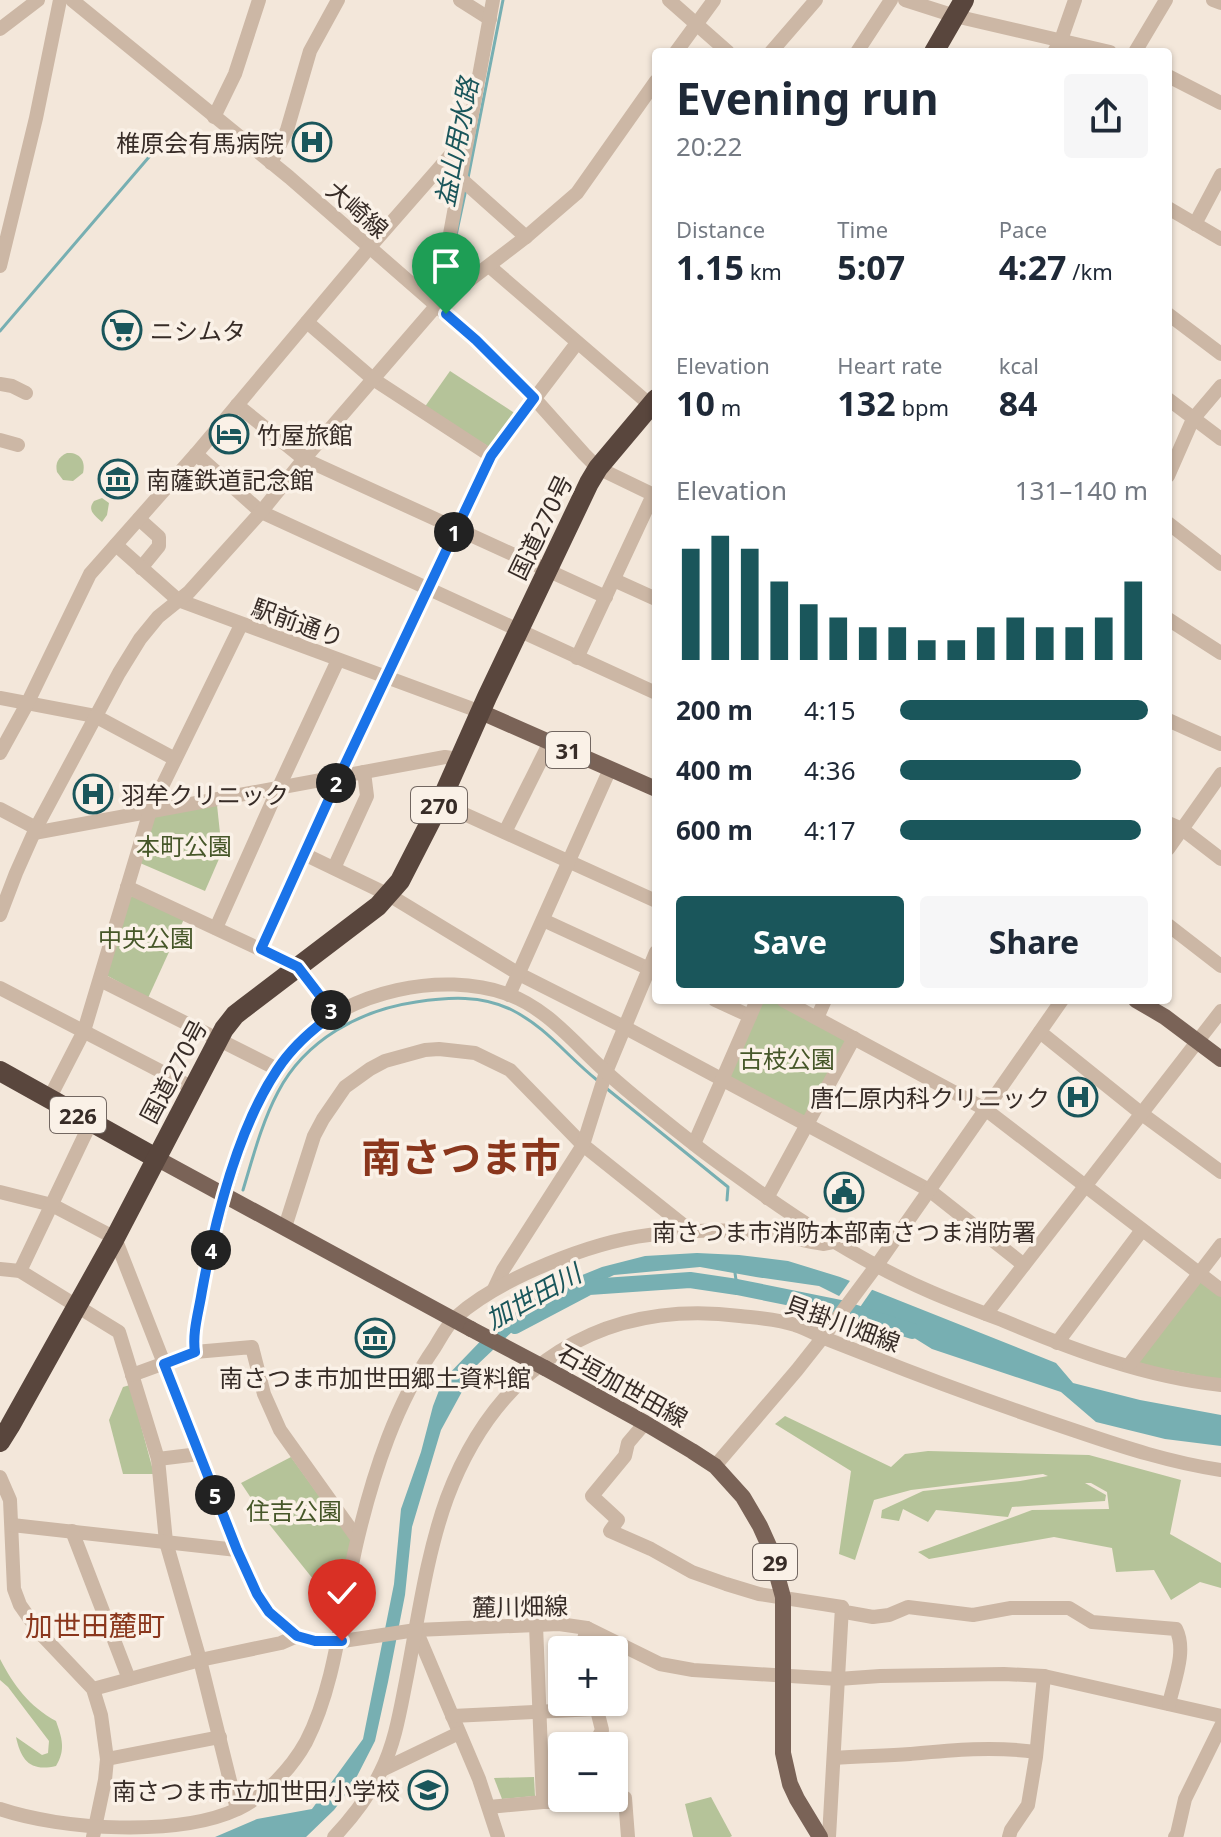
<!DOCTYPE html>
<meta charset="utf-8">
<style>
:root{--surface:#fff;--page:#f6f6f7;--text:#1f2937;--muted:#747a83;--accent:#1a565b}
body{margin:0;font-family:"Noto Sans","Noto Sans JP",sans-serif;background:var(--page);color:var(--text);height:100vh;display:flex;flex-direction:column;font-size:30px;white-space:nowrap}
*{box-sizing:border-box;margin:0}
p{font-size:26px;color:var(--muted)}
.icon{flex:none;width:44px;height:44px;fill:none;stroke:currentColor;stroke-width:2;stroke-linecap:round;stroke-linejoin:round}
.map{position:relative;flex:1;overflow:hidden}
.sheet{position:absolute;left:652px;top:48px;width:520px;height:956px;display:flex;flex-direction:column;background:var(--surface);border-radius:8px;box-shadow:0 2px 6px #0004}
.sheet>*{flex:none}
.tools{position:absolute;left:548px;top:1636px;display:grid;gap:16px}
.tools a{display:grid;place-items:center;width:80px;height:80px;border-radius:8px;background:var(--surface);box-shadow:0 2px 6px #0004;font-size:40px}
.pin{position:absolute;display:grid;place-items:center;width:68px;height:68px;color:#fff;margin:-82px -34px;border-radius:50% 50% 50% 0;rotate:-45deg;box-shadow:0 0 8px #0007}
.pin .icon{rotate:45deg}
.km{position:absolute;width:40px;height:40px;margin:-20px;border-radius:50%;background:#222;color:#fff;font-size:22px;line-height:40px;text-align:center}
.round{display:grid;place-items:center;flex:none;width:84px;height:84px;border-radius:8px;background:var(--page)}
.headline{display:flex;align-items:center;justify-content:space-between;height:136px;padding:0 24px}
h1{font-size:44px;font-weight:700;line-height:60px}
.metrics{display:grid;grid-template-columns:repeat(3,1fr);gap:12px;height:136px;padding:8px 24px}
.metrics div{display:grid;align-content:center}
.metrics b{font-size:34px;font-weight:700}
.metrics small{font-size:22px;font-weight:400}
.metrics p{font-size:22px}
.chart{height:224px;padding:16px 24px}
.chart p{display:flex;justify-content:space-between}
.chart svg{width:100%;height:144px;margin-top:8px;stroke:var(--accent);stroke-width:6}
.button{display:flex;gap:16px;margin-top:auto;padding:16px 24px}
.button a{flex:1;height:92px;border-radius:8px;background:var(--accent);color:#fff;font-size:32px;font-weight:700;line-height:92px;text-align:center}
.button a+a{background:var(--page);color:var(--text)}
ul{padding:0 24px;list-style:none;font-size:26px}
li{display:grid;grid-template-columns:128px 96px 1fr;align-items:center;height:60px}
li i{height:20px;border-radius:10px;background:var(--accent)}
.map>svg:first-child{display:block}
.green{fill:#b5c399}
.water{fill:#77afb2}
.pier{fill:#f3e7da}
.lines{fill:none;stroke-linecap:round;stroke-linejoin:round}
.stream{stroke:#77afb2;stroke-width:3}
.river{stroke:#77afb2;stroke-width:16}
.minor{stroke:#ccb7a5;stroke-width:14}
.major{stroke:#7a6357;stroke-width:16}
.highway{stroke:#59463d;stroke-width:20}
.major-bridge{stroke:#7a6357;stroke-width:16}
.route-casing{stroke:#fff;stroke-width:16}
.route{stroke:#1a73e8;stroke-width:10}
.labels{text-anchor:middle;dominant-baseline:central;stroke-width:7;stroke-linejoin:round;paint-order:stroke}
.shield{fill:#faf1e7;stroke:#726761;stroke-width:2}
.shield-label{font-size:22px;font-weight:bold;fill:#372c27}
.poi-label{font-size:24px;fill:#372c27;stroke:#faf1e7;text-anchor:start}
.street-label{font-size:24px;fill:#372c27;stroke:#faf1e7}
.park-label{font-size:24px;fill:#465729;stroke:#faf1e7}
.water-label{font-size:26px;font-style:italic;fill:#1a565b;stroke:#faf1e7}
.quarter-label{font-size:28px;fill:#8a361c;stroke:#faf1e7}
.town-label{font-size:40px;font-weight:bold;fill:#8a361c;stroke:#faf1e7}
</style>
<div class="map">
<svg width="1221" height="1837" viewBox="0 0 1221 1837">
<rect width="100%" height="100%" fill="#f3e7da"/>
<g class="green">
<path d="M450,371L516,414L491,448L424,408Z"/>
<path d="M67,453C79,452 86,460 83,473L73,481L63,480L57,472C55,463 58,457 67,453Z"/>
<path d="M102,498L109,503L107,515L102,522C94,515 87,510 94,501Z"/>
<path d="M217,805L222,852L205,891L140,863L153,819L156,815Z"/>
<path d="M134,896L184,919L148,998L106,975L129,897Z"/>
<path d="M762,1000H775L844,1038L847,1042L807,1115L802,1116L730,1079L729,1075Z"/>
<path d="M1203,1282L1221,1296V1380L1138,1364L1196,1283Z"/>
<path d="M130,1385L154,1474H123L109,1420L123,1387Z"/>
<path d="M785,1416L891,1467L905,1454L928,1451L1089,1455L1181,1480L1170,1534L1221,1563V1588L1200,1582L1171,1600L1154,1570L1116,1572L1112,1548L1054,1537L929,1559L918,1552L1032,1510L1109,1509L1107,1492L1091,1483H1085L1106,1495L1105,1501L1012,1507L1008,1517L936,1510L928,1522L903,1509L899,1521L881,1518L882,1510L923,1491L1020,1481L1048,1476L1043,1474L911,1490L874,1500L855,1560L839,1554L851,1471L775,1424Z"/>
<path d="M291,1457L352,1541L341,1595L335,1594L333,1604L265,1519L241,1483Z"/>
<path d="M0,1659C14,1686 29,1706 56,1721C62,1738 66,1750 56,1766C30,1772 21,1760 16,1737L42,1755L48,1753L49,1741L8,1687L0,1680Z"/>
<path d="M534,1777L535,1796L502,1799L494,1778Z"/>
<path d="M711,1797L732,1836L730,1837H693L685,1804Z"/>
</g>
<path class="water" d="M697,1253L739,1255L788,1261L840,1277L1056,1363L1073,1383L1140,1400L1221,1415V1446L1165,1439L1096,1422L1061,1392L932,1349L879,1316L819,1286L756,1277L700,1267L614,1275L547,1307L514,1330L476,1366L441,1430L412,1527L405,1595L388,1682L375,1741L352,1786L334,1810L306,1837H215L257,1819L312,1809L363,1739L394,1584L401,1509L421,1452L433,1406L443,1380L496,1325L530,1301L565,1282L602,1267L645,1256Z"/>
<path class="pier" d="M852,1278L874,1287L858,1310L837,1299Z"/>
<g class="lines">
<g class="stream">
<path d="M468,178L503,0"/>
<path d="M444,291L466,189"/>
<path d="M0,331L149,157"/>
<path d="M606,1088L728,1187L727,1200"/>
<path d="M243,1190C253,1157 262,1122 278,1092C305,1040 360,1010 416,1002C449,997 482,995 512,1010C546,1027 568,1057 597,1080"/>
<path d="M735,1273L737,1287"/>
</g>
<path class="river" d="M515,1326L589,1287L690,1280L737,1287L841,1308L912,1331"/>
<g class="minor">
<path d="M72,0L289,177L476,340L534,398L584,454L598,468L656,496"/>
<path d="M460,0L490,19"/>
<path d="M669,0L728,52"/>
<path d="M905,0L955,16L1110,52"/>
<path d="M1213,0L1221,3"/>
<path d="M0,29L38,0"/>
<path d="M676,52L714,0"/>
<path d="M771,52L816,0"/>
<path d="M857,52L891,0"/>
<path d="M1054,52L1061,40L1075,0"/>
<path d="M1135,52L1166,0"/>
<path d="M1168,76L1221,103"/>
<path d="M214,117L235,74L259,0"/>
<path d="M271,163L287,130L310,51L338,0"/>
<path d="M460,178L526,237"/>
<path d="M1168,208L1221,239"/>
<path d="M1195,224L1221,175"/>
<path d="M0,266L36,118L60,0"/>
<path d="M489,266L655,409"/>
<path d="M437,305L436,288L450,234L493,0"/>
<path d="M1168,314L1221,354"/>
<path d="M307,322L373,379L491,456"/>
<path d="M0,384L12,386L26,393"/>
<path d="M1168,399L1221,439"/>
<path d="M237,405L304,459L606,597"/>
<path d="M0,440L18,445"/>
<path d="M196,454L261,512L656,693"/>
<path d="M1168,476L1193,419L1221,386"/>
<path d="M139,519L159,537V546L141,568"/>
<path d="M1168,523L1221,564"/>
<path d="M116,545L178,600L481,712"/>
<path d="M614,580L656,599"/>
<path d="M1168,619L1221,653"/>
<path d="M577,658L653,495"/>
<path d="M0,698L95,716L175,759"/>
<path d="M1168,720L1221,744"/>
<path d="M0,753L27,704L90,574L196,454L369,248L468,135"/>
<path d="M440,803L656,901"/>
<path d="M0,809L36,828"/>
<path d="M1168,823L1182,829L1221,859"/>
<path d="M505,832L550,742"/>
<path d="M34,833L445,757L459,759"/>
<path d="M1168,849L1221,774"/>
<path d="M304,854L389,895L519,974L624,1027L929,1190L1024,1265"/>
<path d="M334,868L367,796L364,772"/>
<path d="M127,887L298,967L334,1014"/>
<path d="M0,915L16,873L36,828L119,673L140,639L158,617L189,592L261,512L304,459L437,305L526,237L577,193L656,81"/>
<path d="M543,920L656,972"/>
<path d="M1168,925L1221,966"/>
<path d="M216,928L278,789L338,660"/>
<path d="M261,949L339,777L491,456L577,343"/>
<path d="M100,980L277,1069"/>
<path d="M0,988L193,1088"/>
<path d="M509,995L610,769"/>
<path d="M715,1000L750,1016"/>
<path d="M783,1000L985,1109L1221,1290"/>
<path d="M817,1018L825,1000"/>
<path d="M1040,1032L1142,1114L1221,1172"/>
<path d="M49,1099L84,1031L150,811L241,625"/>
<path d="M694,1144L757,1000"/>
<path d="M0,1192L52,1205L115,1238L237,1550L257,1594L269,1612L297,1636L315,1641L336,1642L416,1630L559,1624L587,1628L660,1664L693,1670L838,1679L880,1676L1004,1674L1044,1676L1221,1716"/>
<path d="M767,1198L854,1038"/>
<path d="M285,1227L314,1136L323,1119L345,1087L370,1069L385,1061L425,1050L439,1049L475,1053L510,1070L583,1145L692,1232"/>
<path d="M0,1269L20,1271L119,1332L158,1459L166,1542L200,1660L237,1809"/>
<path d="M20,1271L91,1122"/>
<path d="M494,1289L503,1270L583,1145L606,1072L656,952"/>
<path d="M986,1314L1221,1011"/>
<path d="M1057,1343L1142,1230"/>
<path d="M195,1352C192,1334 198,1315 201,1297C212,1238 227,1179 249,1123C261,1094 277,1064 300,1041C348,991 442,971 507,994C547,1008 574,1043 604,1070C631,1095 661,1118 690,1141C706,1154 723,1166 740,1178C800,1222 863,1263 931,1292C954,1302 978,1311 1002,1320C1071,1349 1145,1377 1221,1385"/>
<path d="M1129,1365L1221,1245"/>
<path d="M132,1375L195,1352L252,1347L264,1394L280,1430L357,1538"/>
<path d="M645,1423L628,1443L625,1456L592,1496L618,1520L610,1531L651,1549L692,1572L726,1584L759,1594L842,1607L845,1612L873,1617L889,1615L908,1607L973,1615L1011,1608H1069L1092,1622L1176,1629C1187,1651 1174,1681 1169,1704"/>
<path d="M158,1459L199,1454"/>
<path d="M715,1466L797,1370L827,1332L877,1265L1062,1000"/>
<path d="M0,1477L10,1500L14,1589L20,1605L39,1632L93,1689L101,1715L107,1759L105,1780L93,1837"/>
<path d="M12,1525L237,1550"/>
<path d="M72,1531L129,1679"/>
<path d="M416,1630L479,1779L498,1837"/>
<path d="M581,1650L587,1628"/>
<path d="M93,1689L200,1660L281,1643L297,1636"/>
<path d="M452,1716L596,1709"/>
<path d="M594,1746L602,1730L595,1702"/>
<path d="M834,1758C859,1756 884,1756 910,1754C952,1750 993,1746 1036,1752"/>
<path d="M107,1759L220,1737"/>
<path d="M382,1770L459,1733"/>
<path d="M614,1795L625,1798L628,1837"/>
<path d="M543,1802H578L583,1798"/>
<path d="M489,1807L543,1802L536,1625"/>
<path d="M0,1809C62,1830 178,1837 238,1809C266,1795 291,1769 306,1742C337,1682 342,1602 358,1537C374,1471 396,1403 435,1347C441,1337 447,1325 456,1317C500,1278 591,1242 649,1235C680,1231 714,1230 746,1231C771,1232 798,1240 824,1244L834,1242"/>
<path d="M334,1837C353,1817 369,1796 381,1771C395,1743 400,1711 406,1681C418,1620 426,1556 447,1498C496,1367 600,1299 740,1316C758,1318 778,1319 795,1325C805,1328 814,1333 824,1338C839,1344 855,1350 870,1356C938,1383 1007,1408 1076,1431C1123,1447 1172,1463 1221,1470"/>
<path d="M829,1837L842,1607"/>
<path d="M1009,1837L1011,1830L1028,1805L1036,1757L1044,1676"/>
<path d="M1175,1837L1177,1834L1185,1799L1221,1726"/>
</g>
<g class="major">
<path d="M481,712L656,789"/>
<path d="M1136,1000L1165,1017L1221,1059"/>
<path d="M156,1158L471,1329"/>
<path d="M545,1368L645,1423L692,1451L715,1466L743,1497L760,1526L769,1546L783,1597V1753L790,1784L797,1799L820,1837"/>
</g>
<g class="highway">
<path d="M934,52L964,0"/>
<path d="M0,1071L156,1158"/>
<path d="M0,1442L10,1426L115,1238L224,1029L235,1015L244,1008L378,906L400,881L440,803L487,697L589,483L598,468L656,399"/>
</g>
<path class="major-bridge" d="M471,1329L545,1368"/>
</g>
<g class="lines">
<defs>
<path id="route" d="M342,1641H315L297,1636L269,1612L257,1594L237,1550L164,1364L195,1352C192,1332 199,1311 202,1291C215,1220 237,1130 277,1070C292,1047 311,1030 334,1014L298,967L261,949L339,777L491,456L534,398L476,340L446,314"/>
</defs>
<use href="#route" class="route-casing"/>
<use href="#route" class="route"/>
</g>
<defs>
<symbol id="hospital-ring" viewBox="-11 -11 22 22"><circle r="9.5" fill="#faf1e7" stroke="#1a565b" stroke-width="1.5"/><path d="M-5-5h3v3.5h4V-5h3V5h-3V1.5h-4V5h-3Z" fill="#1a565b"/></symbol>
<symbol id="supermarket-ring" viewBox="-11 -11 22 22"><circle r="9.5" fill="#faf1e7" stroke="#1a565b" stroke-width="1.5"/><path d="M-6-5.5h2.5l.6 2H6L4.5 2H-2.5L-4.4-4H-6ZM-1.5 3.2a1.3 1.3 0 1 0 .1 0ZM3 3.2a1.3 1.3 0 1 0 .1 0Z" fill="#1a565b"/></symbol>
<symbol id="hotel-ring" viewBox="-11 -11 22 22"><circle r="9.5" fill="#faf1e7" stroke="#1a565b" stroke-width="1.5"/><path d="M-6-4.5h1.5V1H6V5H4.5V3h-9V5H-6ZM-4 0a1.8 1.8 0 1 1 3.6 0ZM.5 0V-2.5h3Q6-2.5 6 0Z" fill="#1a565b"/></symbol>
<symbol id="museum-ring" viewBox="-11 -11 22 22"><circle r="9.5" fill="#faf1e7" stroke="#1a565b" stroke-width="1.5"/><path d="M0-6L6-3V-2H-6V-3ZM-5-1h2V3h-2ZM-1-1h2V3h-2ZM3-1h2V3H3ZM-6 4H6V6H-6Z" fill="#1a565b"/></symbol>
<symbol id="civic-ring" viewBox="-11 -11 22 22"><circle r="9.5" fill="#faf1e7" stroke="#1a565b" stroke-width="1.5"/><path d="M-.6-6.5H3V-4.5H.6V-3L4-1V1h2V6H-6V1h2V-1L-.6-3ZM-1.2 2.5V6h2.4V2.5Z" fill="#1a565b"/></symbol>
<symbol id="school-ring" viewBox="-11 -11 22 22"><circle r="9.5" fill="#faf1e7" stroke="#1a565b" stroke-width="1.5"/><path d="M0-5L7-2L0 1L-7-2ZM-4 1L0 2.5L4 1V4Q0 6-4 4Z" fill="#1a565b"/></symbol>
</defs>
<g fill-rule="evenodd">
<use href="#hospital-ring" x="290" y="120" width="44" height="44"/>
<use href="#supermarket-ring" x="100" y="308" width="44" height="44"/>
<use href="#hotel-ring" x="207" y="412" width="44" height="44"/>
<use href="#museum-ring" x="96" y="457" width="44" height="44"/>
<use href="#hospital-ring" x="71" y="772" width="44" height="44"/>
<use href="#hospital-ring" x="1056" y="1075" width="44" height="44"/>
<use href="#civic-ring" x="822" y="1170" width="44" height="44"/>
<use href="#museum-ring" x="353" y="1316" width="44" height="44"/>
<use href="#school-ring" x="406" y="1768" width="44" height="44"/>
</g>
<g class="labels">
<g class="shield">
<rect x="546" y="732" width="44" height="36" rx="6"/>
<rect x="411" y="787" width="56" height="36" rx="6"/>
<rect x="50" y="1097" width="56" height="36" rx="6"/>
<rect x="753" y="1544" width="44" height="36" rx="6"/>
</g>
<g class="shield-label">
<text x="568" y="750">31</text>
<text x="439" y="805">270</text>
<text x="78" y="1115">226</text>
<text x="775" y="1562">29</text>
</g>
<g class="poi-label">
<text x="284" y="142" text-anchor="end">椎原会有馬病院</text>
<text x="150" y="330">ニシムタ</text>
<text x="257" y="434">竹屋旅館</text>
<text x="146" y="479">南薩鉄道記念館</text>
<text x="121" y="794">羽牟クリニック</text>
<text x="1050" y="1097" text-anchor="end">唐仁原内科クリニック</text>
<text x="844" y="1231" text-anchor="middle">南さつま市消防本部南さつま消防署</text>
<text x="375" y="1377" text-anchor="middle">南さつま市加世田郷土資料館</text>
<text x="400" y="1790" text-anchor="end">南さつま市立加世田小学校</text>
</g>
<g class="street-label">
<text transform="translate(358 209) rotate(41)">大崎線</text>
<text transform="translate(540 527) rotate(-64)">国道270号</text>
<text transform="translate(298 622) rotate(20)">駅前通り</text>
<text transform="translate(173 1071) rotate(-62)">国道270号</text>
<text transform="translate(843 1323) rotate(20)">貝掛川畑線</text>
<text transform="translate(623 1385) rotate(29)">石垣加世田線</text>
<text transform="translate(520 1606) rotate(-1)">麓川畑線</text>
</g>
<g class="park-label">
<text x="184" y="845">本町公園</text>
<text x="146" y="937">中央公園</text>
<text x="787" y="1058">古枝公園</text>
<text x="294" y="1510">住吉公園</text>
</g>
<g class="water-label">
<text transform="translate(456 142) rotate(-79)">益山用水路</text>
<text transform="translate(533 1296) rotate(-29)">加世田川</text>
</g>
<g class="quarter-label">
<text x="95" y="1625">加世田麓町</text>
</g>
<g class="town-label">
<text x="461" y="1156">南さつま市</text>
</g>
</g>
</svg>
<div class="tools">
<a>+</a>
<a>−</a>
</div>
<div class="pin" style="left:446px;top:314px;background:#1e9e55"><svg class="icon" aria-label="arrive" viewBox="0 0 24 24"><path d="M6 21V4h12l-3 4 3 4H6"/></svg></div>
<div class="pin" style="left:342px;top:1641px;background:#d93025"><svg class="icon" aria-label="check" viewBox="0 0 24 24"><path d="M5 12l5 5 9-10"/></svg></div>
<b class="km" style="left:454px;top:532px">1</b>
<b class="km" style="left:336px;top:783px">2</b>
<b class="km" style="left:331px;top:1010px">3</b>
<b class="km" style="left:211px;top:1250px">4</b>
<b class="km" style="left:215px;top:1495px">5</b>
<section class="sheet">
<div class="headline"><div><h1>Evening run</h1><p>20:22</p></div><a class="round"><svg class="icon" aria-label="share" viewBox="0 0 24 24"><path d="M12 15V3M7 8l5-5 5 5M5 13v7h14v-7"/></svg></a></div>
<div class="metrics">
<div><p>Distance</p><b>1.15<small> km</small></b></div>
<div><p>Time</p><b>5:07</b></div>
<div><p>Pace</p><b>4:27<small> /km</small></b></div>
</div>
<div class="metrics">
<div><p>Elevation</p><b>10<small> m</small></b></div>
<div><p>Heart rate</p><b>132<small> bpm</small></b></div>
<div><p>kcal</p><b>84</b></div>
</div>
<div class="chart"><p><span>Elevation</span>131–140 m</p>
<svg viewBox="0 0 160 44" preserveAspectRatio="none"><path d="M5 44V10M15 44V6M25 44V10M35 44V20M45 44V27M55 44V31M65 44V34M75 44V34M85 44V38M95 44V38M105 44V34M115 44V31M125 44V34M135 44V34M145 44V31M155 44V20"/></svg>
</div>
<ul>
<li><b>200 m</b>4:15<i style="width:100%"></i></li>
<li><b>400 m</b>4:36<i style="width:73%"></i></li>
<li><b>600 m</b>4:17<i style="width:97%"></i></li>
</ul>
<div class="button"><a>Save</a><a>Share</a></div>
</section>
</div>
